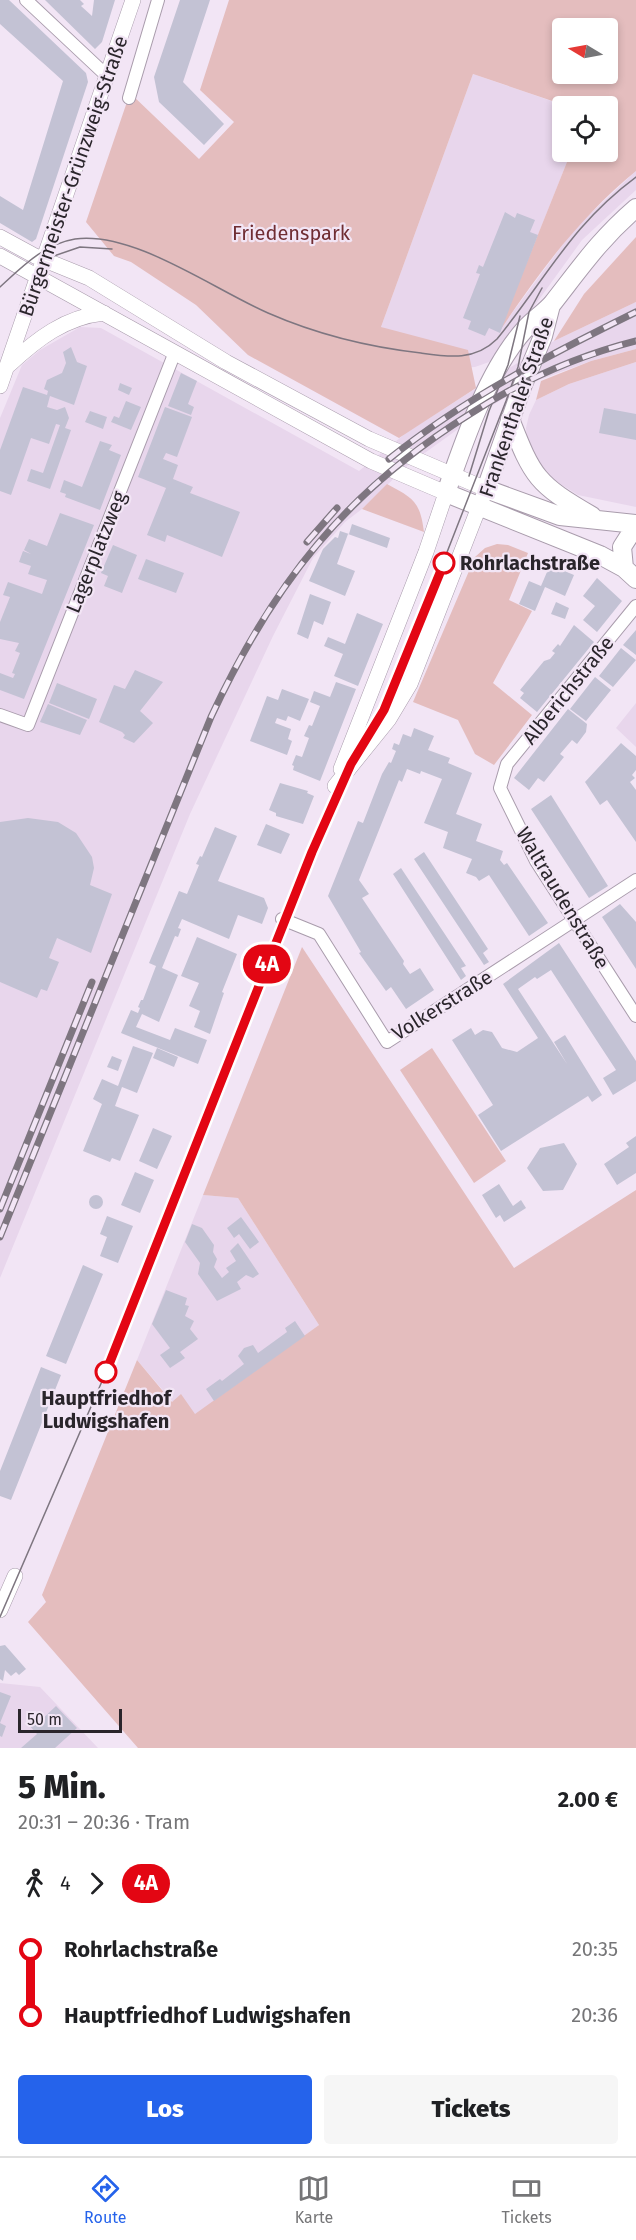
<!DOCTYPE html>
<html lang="de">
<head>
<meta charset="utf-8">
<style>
  :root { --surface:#fff; --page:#f6f6f6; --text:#202124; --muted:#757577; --line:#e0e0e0; --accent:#2563eb }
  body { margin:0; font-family:"Fira Sans",sans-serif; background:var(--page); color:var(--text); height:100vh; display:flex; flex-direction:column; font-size:22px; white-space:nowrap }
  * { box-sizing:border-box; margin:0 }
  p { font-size:20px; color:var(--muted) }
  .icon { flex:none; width:33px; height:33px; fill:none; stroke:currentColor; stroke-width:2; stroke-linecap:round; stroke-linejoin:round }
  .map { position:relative; height:1748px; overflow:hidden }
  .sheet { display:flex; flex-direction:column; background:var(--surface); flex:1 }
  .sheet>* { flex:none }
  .badge { padding:0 12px; border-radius:20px; font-size:21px; line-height:39px }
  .needle { width:39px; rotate:280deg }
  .fabs { position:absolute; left:552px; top:18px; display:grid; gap:12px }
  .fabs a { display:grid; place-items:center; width:66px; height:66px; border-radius:6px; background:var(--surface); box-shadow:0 3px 9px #0003; font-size:30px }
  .scale { position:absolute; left:18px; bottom:15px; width:104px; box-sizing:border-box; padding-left:6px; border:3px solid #2a252b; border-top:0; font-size:16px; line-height:21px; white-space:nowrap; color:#2a252b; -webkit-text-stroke:4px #f2e5f5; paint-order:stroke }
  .map>.badge { position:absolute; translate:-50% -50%; box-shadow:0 0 0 3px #fff }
  .legs { display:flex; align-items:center; gap:9px; height:66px; padding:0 18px; font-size:20px }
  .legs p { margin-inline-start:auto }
  .summary { display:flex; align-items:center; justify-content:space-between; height:102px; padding:0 18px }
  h1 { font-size:33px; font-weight:800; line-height:45px }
  .action { display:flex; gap:12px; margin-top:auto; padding:12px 18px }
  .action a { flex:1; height:69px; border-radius:6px; background:var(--accent); color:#fff; font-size:24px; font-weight:800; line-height:69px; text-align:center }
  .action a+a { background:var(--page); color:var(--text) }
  ul { padding:0 18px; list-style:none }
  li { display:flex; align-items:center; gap:21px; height:66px; font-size:22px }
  li i { display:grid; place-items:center; width:9px; height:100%; margin:0 8px; background:currentColor }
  li i::after { content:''; width:15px; height:15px; margin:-8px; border:4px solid; border-radius:50%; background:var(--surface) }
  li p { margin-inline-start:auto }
  li:first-child i { background:linear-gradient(#0000 50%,currentColor 0) }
  li:last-child i { background:linear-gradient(currentColor 50%,#0000 0) }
  .dock { display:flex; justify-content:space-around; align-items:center; height:84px; border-top:2px solid var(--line); background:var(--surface); font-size:16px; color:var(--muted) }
  .dock a { display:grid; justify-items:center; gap:3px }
  .dock .active { color:var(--accent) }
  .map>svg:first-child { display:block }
  .built { fill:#e8d6ec }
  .green { fill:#e4bdbe; fill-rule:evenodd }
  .building { fill:#c3c2d4 }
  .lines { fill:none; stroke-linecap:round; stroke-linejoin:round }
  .minor-casing { stroke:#a99cac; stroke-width:14 }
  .tertiary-casing { stroke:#a99cac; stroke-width:16 }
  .secondary-casing { stroke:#a99cac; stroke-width:20 }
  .minor { stroke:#fff; stroke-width:12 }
  .tertiary { stroke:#fff; stroke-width:15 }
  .secondary { stroke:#fff; stroke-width:18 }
  .tram { stroke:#7e7680; stroke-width:1.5 }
  .rail-casing { stroke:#7e7680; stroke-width:7 }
  .rail { stroke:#f2e5f5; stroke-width:4.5; stroke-dasharray:14; stroke-linecap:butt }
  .line-1-casing { stroke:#fff; stroke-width:14 }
  .line-1 { stroke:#e30613; stroke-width:9 }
  .stop-1-dot { fill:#fff; stroke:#e30613; stroke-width:3 }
  .labels { text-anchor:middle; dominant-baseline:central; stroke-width:4.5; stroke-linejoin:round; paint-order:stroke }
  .street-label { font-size:20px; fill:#2a252b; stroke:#f2e5f5 }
  .park-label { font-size:20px; fill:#702d33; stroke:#f2e5f5 }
  .stop-label { font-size:20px; font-weight:bold; fill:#2a252b; stroke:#f2e5f5; text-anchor:start }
</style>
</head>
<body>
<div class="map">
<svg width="636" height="1748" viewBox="0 0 636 1748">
  <rect width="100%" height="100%" fill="#f2e5f5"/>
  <path class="built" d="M473 74 566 106H562V152H571L501 328 575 228 636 171V190L582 240 512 337 492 361 475 367 450 368 381 327Z
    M636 302V349L591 361 528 384 486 409 408 465 362 509 345 522 313 558 273 636 190 814 0 1278V418L22 365 40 350 80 327 101 328 359 471 406 433 481 385 554 341Z
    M636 362V507L578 495 551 478 536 462 527 442 526 428 529 415 536 400 569 384Z
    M636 703V747L616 728Z
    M203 1195 238 1198 319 1325 195 1415 173 1402 137 1360Z
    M0 1683 40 1687 98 1748H0Z"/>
  <path class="green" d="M229 0H636V171C580 217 539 272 499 332L571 152H608V106H567L473 74 381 327 468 350 476 388 399 438 248 355 196 305 131 262 114 256 86 222 130 93 199 159 234 122 200 90ZM562 28H608V74H562Z
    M636 237V302L554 341 584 294Z
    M636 349V362L569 384 536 400 541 381 591 361Z
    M387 484C413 498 420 501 424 532L362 509Z
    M497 544 508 545 528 553 509 600 532 611 493 683 532 715 494 765 475 754 458 720 413 702 475 557 485 548Z
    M302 947 514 1268 636 1190V1748H138L28 1622 46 1602 42 1595 137 1360 172 1402 181 1394 195 1414 319 1325 238 1198 203 1195Z
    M432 1048 506 1161 474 1183 400 1070Z"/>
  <path class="building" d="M0 0H9L86 73 88 82 36 239 32 242 0 223V196L23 210 63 81 0 24Z
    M45 0H80L84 4 81 6 92 16 94 0H115L102 42 95 49Z
    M180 0H210L183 82 224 124 204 145 159 102 154 77Z
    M505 212 515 218 517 213 535 220 530 232 538 235 500 333 489 328 485 336 468 329 471 321 463 318 480 274 476 273 479 265 483 267Z
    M71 347 77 362 87 366 74 405 50 396 47 407 57 410 65 407 69 418 65 428 71 430 50 489 27 481 31 469 43 473 60 425 56 424 49 444 31 438 11 495 0 491V450L23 387 47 395 48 391 44 389 47 380 62 373 66 363 63 352Z
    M181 373 197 381 188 404 194 407 191 415 168 406Z
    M120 383 132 388 129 395 118 390Z
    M126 401 141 407 131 430 111 422 114 416 119 418Z
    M165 407 192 417 177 457 166 453 163 459 178 465 173 479 193 487 190 493 240 512 222 557 167 535 165 542 147 535 166 488 138 477Z
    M604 408 636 414V440L599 433Z
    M90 411 107 417 103 429 85 422Z
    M100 441 112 445 109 450 121 455 100 510 65 497 66 494 60 492 64 480 82 487Z
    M60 513 94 525 24 699 0 690V673L13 678 15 674 12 673 20 653 15 651 19 643 0 639V622L10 597 3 595 8 582 42 594 47 580 28 574 31 566 19 562 23 551 31 554 24 550 29 539 47 546Z
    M352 524 390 538 387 548 348 534 337 564 355 571 345 596 309 581 323 549 335 537 338 538 340 531 349 534Z
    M113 545 137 555 122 593 104 586 108 576 101 573Z
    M146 559 184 573 176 593 138 579Z
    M550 565 574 575 565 596 545 587 535 611 519 604 529 581 541 586Z
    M597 578 622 601 597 632 583 620 595 606 583 596Z
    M310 594 331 602 323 625 314 621 308 639 297 634Z
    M556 602 569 608 565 619 551 614Z
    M357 613 383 624 358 686 334 676 343 654 324 646 328 637 345 644Z
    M574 625 594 642 537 712 520 698 524 693 520 690 544 661 550 659 555 653 552 651 558 644 560 646Z
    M636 630V655L623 645Z
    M621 648 636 660 613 687 599 676Z
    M135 670 163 682 140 711 153 723 134 743 123 738 125 735 122 732 99 722 114 685 125 689Z
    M595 677 611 690 586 721 570 709Z
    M336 682 356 689 320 781 293 770 294 766 292 765 296 755 302 757 309 738 304 736 309 725 312 726 320 706 310 702 314 691 330 697Z
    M57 683 97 699 89 719 49 703Z
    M282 689 309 699 300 721 288 716 286 721 277 718 275 723 291 729 288 739 292 741 287 755 250 741 267 696 278 700Z
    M48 704 87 720 80 735 40 722Z
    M568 709 587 724 586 732 577 744 572 740 560 754 564 757 544 782 538 778 529 790 514 778Z
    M414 728 434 736 428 750 450 758 448 763 472 773 456 814 482 824 476 841 503 851 500 860 504 865 507 863 548 923 529 936 489 875 479 881 476 877 466 873 472 859 443 848 448 832 424 823 442 779 421 771 420 774 407 769 402 782 399 780 359 880 369 894 362 898 404 961 403 964 410 974 420 968 434 990 406 1009 391 987 386 991 359 953 361 952 328 896 358 821 363 823 382 774 389 762 391 763 396 751 392 749 394 743 399 745 403 734 411 737Z
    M621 743 636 756V770L632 775 635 778 630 782 636 790V842L607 800 600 805 585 782Z
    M280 783 308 791 307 793 314 796 303 824 276 816V813L269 810Z
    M551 795 608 886 589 898 531 809Z
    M28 818 58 822 76 833 92 857 94 868 90 885 112 894 91 953 57 938 49 958 59 962 47 991 41 989 37 998 0 982V822Z
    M266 824 290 834 281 854 257 845Z
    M215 827 237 836 218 881 264 898 268 908 262 924 238 915 229 939 182 919 178 928 181 929 178 937 175 936 162 968 178 975 159 1022 142 1014 136 1027 170 1040 175 1028 207 1040 198 1064 121 1033 131 1010 138 1013 140 1008 138 1007 141 1000H143L156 966 149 963 179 891 187 894 199 865 196 864 200 856 202 857Z
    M424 852 488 949 483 953 489 962 484 965 414 859Z
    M401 868 466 966 461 968 466 976 461 980 393 874Z
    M620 904 636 922V969L602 917Z
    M197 937 237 954 222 992 224 993 210 1034 194 1027 200 1011 189 1006 199 983 181 976Z
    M559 943 636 1061V1081L613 1095 603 1078 616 1070 597 1041 551 970 537 979 535 977 518 989 567 1064 554 1042 565 1035 602 1095 592 1102 588 1096 501 1151 478 1115 493 1105 452 1040 471 1028 475 1035 483 1030 492 1032 502 1048 517 1052 538 1038 503 984Z
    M133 1046 153 1053 137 1093 122 1087 115 1106 139 1115 120 1161 112 1158 110 1162 83 1151 102 1104 93 1099 102 1079 118 1086Z
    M157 1048 178 1057 174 1067 153 1058Z
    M112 1056 122 1060 118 1071 107 1067Z
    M153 1128 172 1136 157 1169 139 1161Z
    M636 1136V1173L617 1185 604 1164 629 1147 626 1143Z
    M564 1143 577 1164 563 1190 543 1191 527 1168 540 1148Z
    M135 1172 154 1180 140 1213 121 1205Z
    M499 1184 513 1206 521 1200 526 1208 504 1222 500 1215 496 1218 482 1195Z
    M89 1202a7 7 0 1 1 14 0a7 7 0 1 1-14 0Z
    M107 1216 133 1226 118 1263 100 1256 107 1237 100 1234Z
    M241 1217 259 1242 250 1249 239 1234 234 1238 227 1228Z
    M192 1224 202 1228 214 1245 213 1252 217 1259 214 1267 222 1278 229 1272 226 1268 236 1261 230 1251 238 1243 259 1274 253 1278 246 1275 237 1282 241 1289 217 1301 198 1274 200 1263 185 1242Z
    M83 1265 103 1274 66 1364 46 1356Z
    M166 1290 187 1298 185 1305 189 1306 185 1316 194 1321 190 1329 198 1339 180 1352 185 1358 170 1368 160 1355 170 1348 152 1324Z
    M295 1321 305 1336 214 1401 206 1389 220 1379 222 1381 244 1364 238 1356 244 1348 253 1345 258 1353 287 1332 285 1328Z
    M41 1367 61 1375 11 1500 0 1496V1471Z
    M5 1645 26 1669 19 1675 16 1672 11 1676 5 1670 3 1681 0 1679V1646Z
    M0 1692 11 1696 0 1723 6 1726 2 1737 0 1736Z
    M56 1706 77 1728 55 1748H21L37 1734 28 1724 33 1719 37 1724Z"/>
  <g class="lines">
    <g class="minor-casing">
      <path id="minor" d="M26 0 107 76
        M129 98 158 0
        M636 606 507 764 500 788 536 861 636 1016
        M0 715 28 725 175 352
        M282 919 319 934 387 1042 636 880"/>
    </g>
    <g class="tertiary-casing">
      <path id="tertiary" d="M0 237 35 256 89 278 226 362 369 439 486 489 410 684 389 719 335 786
        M0 256 371 461 446 493 426 552 341 769
        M9 365C37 339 65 317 104 313
        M0 386 133 0
        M0 1610 15 1576"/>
    </g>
    <g class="secondary-casing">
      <path id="secondary" d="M636 208C600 239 581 267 552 304 544 313 533 320 525 329 488 370 464 441 446 493L600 555 624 568 636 579
        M551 305 543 336 522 387 486 489 560 516 636 524
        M510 419C533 478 537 484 592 516
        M624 568 622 547 636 525"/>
    </g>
    <use href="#minor" class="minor"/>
    <use href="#tertiary" class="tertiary"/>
    <use href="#secondary" class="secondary"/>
    <path class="tram" d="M48 258 80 247 112 249
      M0 287C22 267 44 244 75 239 134 231 213 289 268 313 316 334 368 347 421 353 449 357 475 361 497 339 546 279 571 225 636 177
      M469 476 489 411 508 365 520 316
      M0 1617 106 1372 312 852 339 788 384 710 396 683 506 401 518 367 529 312 542 288"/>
    <g class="rail-casing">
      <path id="rail" d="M389 459C465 398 549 355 636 312
        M307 542 337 508
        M0 1209 92 982
        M0 1237 211 717C273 584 345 492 470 414 521 381 577 356 636 341"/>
    </g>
    <use href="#rail" class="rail"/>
  </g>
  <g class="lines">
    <g class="line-1-casing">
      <path id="line-1" d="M106 1372 312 852 351 764 384 710 444 563"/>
    </g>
    <use href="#line-1" class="line-1"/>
  </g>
  <g class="stop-1-dot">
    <circle cx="444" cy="563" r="10"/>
    <circle cx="106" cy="1372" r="10"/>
  </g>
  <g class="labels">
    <g class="street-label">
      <text transform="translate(73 176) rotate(-71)">Bürgermeister-Grünzweig-Straße</text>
      <text transform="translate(516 407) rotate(-71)">Frankenthaler Straße</text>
      <text transform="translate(96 552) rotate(-68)">Lagerplatzweg</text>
      <text transform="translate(568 690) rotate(-51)">Alberichstraße</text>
      <text transform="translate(563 898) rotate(59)">Waltraudenstraße</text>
      <text transform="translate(442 1005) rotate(-32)">Volkerstraße</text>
    </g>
    <g class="park-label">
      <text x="291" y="233">Friedenspark</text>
    </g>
    <g class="stop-label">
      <text x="460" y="563">Rohrlachstraße</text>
      <text x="106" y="1398" text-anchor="middle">Hauptfriedhof<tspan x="106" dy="23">Ludwigshafen</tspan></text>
    </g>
  </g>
</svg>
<div class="fabs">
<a><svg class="needle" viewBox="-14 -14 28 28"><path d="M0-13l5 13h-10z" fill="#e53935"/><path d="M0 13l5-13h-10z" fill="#757577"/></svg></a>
<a><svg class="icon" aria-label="locate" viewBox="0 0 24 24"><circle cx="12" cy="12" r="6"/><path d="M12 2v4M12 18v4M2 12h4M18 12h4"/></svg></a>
</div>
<div class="scale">50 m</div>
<b class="badge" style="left:267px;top:964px;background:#e30613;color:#fff">4A</b>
</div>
<section class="sheet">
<div class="summary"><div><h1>5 Min.</h1><p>20:31 – 20:36 · Tram</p></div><b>2.00 €</b></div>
<div class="legs"><svg class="icon" aria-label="walk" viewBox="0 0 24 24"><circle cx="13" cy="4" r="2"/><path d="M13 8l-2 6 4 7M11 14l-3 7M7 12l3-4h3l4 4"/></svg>4<svg class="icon" aria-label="forward" viewBox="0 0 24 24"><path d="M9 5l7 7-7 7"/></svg><b class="badge" style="background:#e30613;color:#fff">4A</b></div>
<ul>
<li><i style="color:#e30613"></i><b>Rohrlachstraße</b><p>20:35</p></li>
<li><i style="color:#e30613"></i><b>Hauptfriedhof Ludwigshafen</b><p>20:36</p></li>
</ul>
<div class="action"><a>Los</a><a>Tickets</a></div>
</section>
<nav class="dock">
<a class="active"><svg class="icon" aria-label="directions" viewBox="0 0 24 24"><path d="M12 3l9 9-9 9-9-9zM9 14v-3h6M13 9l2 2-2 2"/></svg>Route</a>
<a><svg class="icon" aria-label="map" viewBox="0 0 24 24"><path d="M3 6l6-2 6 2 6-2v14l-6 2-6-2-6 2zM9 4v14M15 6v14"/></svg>Karte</a>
<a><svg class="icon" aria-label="tickets" viewBox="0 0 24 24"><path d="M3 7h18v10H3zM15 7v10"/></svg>Tickets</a>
</nav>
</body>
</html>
